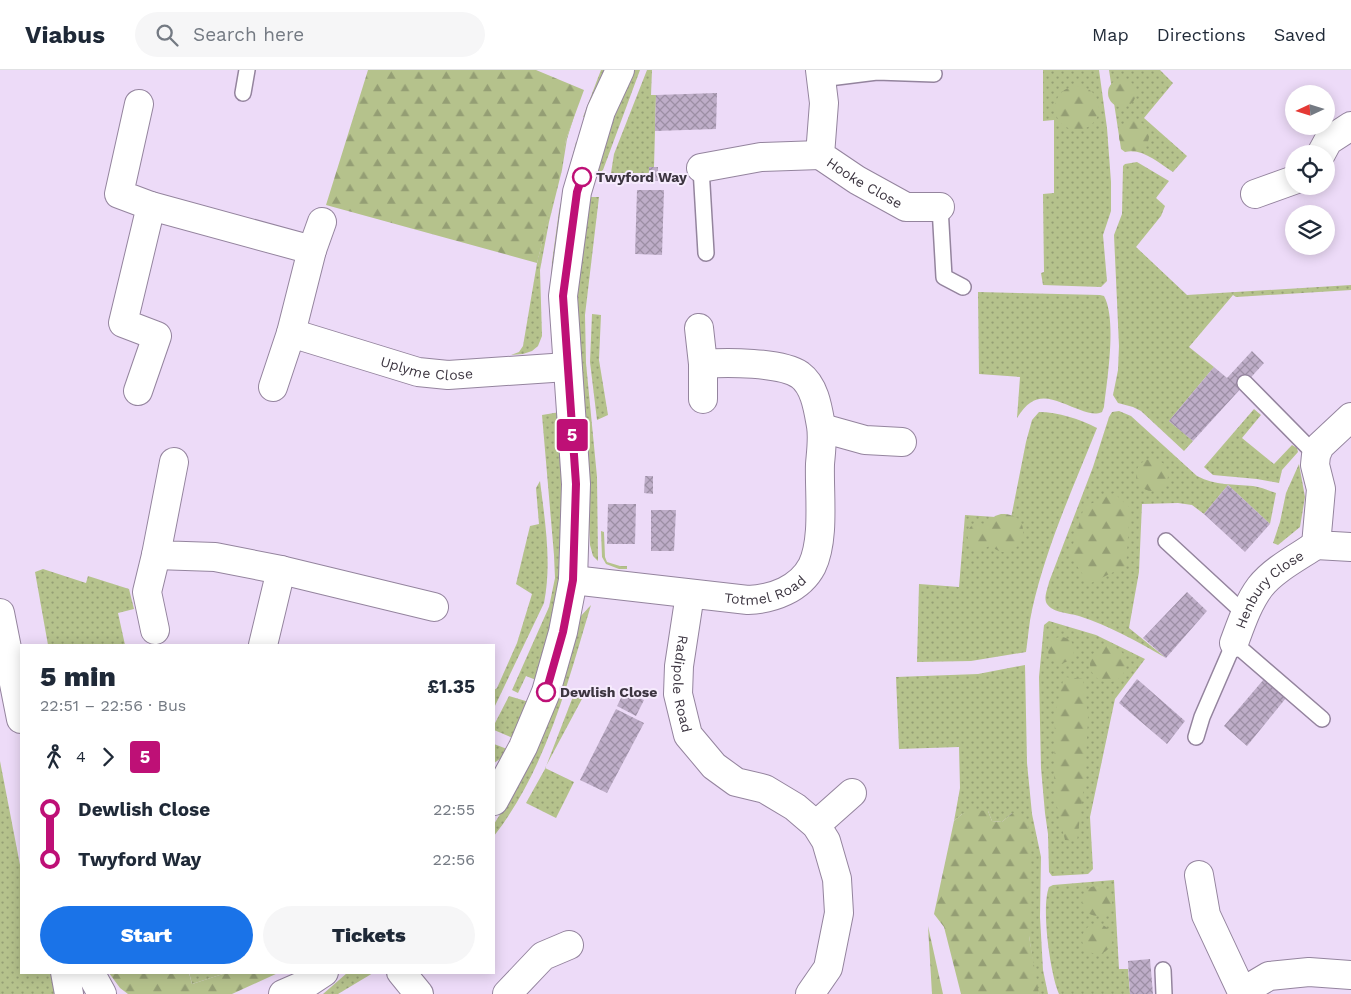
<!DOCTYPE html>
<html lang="en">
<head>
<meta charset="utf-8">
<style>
  :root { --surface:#fff; --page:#f6f6f7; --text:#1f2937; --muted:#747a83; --line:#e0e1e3; --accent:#1a73e8 }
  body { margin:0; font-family:"Work Sans",sans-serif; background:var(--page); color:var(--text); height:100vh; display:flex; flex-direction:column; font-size:19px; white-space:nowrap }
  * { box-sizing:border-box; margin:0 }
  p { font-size:16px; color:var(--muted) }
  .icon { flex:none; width:28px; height:28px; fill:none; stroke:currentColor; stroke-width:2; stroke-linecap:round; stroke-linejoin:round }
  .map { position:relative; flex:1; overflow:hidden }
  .details { position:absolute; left:20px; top:574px; width:475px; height:330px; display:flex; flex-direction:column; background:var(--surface); border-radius:0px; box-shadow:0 2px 12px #0003 }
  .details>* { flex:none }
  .badge { padding:0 10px; border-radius:4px; font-size:18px; line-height:32px }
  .needle { width:32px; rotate:266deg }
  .fabs { position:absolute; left:1285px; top:15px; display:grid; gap:10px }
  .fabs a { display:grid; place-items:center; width:50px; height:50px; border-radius:50%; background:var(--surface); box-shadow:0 2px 12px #0003; font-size:25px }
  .map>.badge { position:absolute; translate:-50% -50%; box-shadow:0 0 0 2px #fff }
  .legs { display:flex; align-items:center; gap:8px; height:55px; padding:0 20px; font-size:16px }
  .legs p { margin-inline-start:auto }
  .summary { display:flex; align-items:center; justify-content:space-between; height:85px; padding:0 20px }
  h1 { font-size:28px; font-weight:800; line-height:38px }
  .button { display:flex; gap:10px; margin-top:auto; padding:10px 20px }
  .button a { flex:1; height:58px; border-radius:30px; background:var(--accent); color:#fff; font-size:20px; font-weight:800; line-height:58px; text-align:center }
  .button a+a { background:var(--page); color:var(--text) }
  ul { padding:0 20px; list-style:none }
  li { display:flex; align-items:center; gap:18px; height:50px; font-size:19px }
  li i { display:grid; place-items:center; width:8px; height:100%; margin:0 6px; background:currentColor }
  li i::after { content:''; width:12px; height:12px; margin:-6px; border:4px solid; border-radius:50%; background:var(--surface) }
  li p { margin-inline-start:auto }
  li:first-child i { background:linear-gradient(#0000 50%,currentColor 0) }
  li:last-child i { background:linear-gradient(currentColor 50%,#0000 0) }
  header { display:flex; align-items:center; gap:30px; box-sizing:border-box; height:70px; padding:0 25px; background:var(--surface); border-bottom:1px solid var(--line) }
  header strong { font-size:24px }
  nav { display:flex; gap:28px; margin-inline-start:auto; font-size:18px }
  .search { width:350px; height:45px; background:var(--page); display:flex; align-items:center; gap:12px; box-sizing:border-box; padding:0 18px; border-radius:28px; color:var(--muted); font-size:19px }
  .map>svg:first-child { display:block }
  .grass { fill:url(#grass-dots) }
  .forest { fill:url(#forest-firs) }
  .building { fill:url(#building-cross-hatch) }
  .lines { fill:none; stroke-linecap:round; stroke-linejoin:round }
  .lane-casing { stroke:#94849e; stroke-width:18 }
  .street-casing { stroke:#94849e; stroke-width:30 }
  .secondary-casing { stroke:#94849e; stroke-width:30 }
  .lane { stroke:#fff; stroke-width:15 }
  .street { stroke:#fff; stroke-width:28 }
  .secondary { stroke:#fff; stroke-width:28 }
  .line-1-casing { stroke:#fff; stroke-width:11 }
  .line-1 { stroke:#be1076; stroke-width:8 }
  .stop-1-dot { fill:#fff; stroke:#be1076; stroke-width:2.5 }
  .labels { text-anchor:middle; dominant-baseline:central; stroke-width:4; stroke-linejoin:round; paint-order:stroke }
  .stop-label { font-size:14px; font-weight:bold; fill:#3c3540; stroke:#f6ebfd; text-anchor:start }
  .street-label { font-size:14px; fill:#3c3540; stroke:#f6ebfd }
</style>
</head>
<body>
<header>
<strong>Viabus</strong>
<div class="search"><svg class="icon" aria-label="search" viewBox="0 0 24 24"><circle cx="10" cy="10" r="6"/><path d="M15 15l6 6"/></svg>Search here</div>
<nav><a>Map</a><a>Directions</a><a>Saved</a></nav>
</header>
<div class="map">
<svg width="1351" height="924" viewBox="0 0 1351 924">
  <defs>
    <pattern id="grass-dots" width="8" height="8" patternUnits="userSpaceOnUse" patternTransform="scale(1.25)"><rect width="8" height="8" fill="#b5c28c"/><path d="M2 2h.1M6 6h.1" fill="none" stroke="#949e74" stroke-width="1.8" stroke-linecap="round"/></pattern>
    <pattern id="forest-firs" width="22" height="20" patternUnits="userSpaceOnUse" patternTransform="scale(1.25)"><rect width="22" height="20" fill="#b5c28c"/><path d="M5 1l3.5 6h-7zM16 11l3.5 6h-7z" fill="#949e74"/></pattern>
    <pattern id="building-cross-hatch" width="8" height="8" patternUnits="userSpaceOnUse" patternTransform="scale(1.25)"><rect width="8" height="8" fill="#beadc8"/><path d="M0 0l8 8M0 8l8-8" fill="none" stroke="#9c8ea4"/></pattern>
  </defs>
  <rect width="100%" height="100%" fill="#eddbf8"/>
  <path class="grass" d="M601 0H606L587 48 583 47Z
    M635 0H640L603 100 600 102 595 100 608 61Z
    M647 0H652L651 25H656L654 97H649V103H611L614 84Z
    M1043 0H1099L1107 58 1111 112V141L1103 165 1107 211 1101 217 1043 215 1041 203 1044 202 1043 124 1054 123V50L1043 51Z
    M1109 0H1160L1173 13 1144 48 1187 86 1173 102C1158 93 1143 78 1125 82L1121 79Z
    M576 40 567 69 562 100 549 152 540 200 542 266 538 276 532 281 523 284 511 285 519 282 523 276 537 193 560 99 566 69Z
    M576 72 579 74 552 242H549L552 192 559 141Z
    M1137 92 1169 111 1156 128 1165 136 1161 146 1136 177 1187 225 1351 215V220L1236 227 1233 225 1189 277 1214 297 1169 351 1193 371 1184 381 1141 341 1133 337 1118 333 1113 325 1118 300 1119 276 1114 165 1122 144 1123 96 1125 94Z
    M591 127H599L585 245 586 293 597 407 598 491 593 486 590 475 587 404 576 244 582 180Z
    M978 222 1100 225 1104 226C1117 250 1107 310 1104 337L1102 342C1095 345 1090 343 1083 341 1054 331 1037 316 1017 348L1020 307 979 304Z
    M592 244 601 245 599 290 608 345 597 350 590 292Z
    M1254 339 1261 345 1242 368 1274 394 1292 375 1297 378 1298 382 1282 400 1279 413 1257 409 1213 405 1204 397Z
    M1119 341 1131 346 1197 406C1216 416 1233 414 1253 416 1261 417 1269 421 1276 423L1270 454 1228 415 1204 444 1192 435 1178 433 1142 434 1139 502 1129 558 1166 588C1138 572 1110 556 1079 546 1070 543 1053 543 1047 534 1043 528 1048 518 1049 512L1093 397 1109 347 1112 342Z
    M560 342C562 397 566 452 560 506 556 541 546 577 536 610L526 606 518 623 512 620 549 537 555 508 554 485 542 345Z
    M1039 342C1058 342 1080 349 1097 358 1073 418 1046 477 1032 540 1029 553 1028 568 1026 582L971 591 917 592 919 514 959 517 965 445 1011 448 1026 372 1032 350Z
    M1299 394 1305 427 1300 457 1278 475 1273 473 1280 452 1286 423Z
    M540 411C545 452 552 492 544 533L494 638V620L497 618 517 573 532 524 516 514 530 456 539 454 536 418Z
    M43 499 86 513 88 506 129 519 134 539 118 543 125 575H48L35 502Z
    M591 535C567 615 546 699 494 766V754L509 730 580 547Z
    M1049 551 1096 565 1145 589 1115 629 1090 747 1093 799 1088 804 1052 806 1049 802 1048 764 1045 743 1041 698 1039 607 1044 555Z
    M1025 595 1027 693 1032 744 1041 787 1040 847 1043 900 1048 924H1039L1037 920 1029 866 1028 818 1012 743 1002 752 992 751 988 741 962 744 954 751 960 718 959 677 899 679 896 607 978 604Z
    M574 624 583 627 545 698 574 712 556 748 526 733 545 699Z
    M509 626 529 632 513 668 494 660V655Z
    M494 674 507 679 500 689 494 693Z
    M0 691 21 800V902L54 903 59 924H0Z
    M1114 810 1119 899H1128L1130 924H1059C1050 903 1041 837 1049 817L1053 815Z
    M189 902 226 903 192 914Z
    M347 903H373L338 924H323Z"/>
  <path class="forest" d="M368 0H536L584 20 566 69 561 99 537 193 326 135Z
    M1108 23a14 14 0 1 1 28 0a14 14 0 1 1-28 0Z
    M1055 38a22 22 0 1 1 44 0a22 22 0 1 1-44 0Z
    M1119 66a15 15 0 1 1 30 0a15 15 0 1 1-30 0Z
    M1136 405a16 16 0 1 1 32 0a16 16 0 1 1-32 0Z
    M1114 423 1130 438 1126 496 1089 514 1070 485 1084 437Z
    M1001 444C1042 443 1019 502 990 475 965 496 957 443 987 455L995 446Z
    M601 461 604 462 605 487 607 492 620 496H627V499H619L606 494 602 487Z
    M1048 580a13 13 0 1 1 26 0a13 13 0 1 1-26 0Z
    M1090 594a18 18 0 1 1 36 0a18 18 0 1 1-36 0Z
    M1064 607 1083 609 1088 647 1085 707 1077 771 1065 770 1054 724 1055 643Z
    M973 740 988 741 992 751 1002 752 1012 743 1021 744 1029 758V866L1039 924H961L944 857 934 844 954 751 962 744Z
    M1082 831a15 15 0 1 1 30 0a15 15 0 1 1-30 0Z
    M1082 869a15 15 0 1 1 30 0a15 15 0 1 1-30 0Z
    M928 856 943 924H932Z
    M109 903H189L192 914 226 903H278L232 924H128L120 918Z"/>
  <path class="building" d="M717 23 716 59 655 61 656 25Z
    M649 97H658V111H649Z
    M637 120H664L662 185 635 184Z
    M1252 281 1264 293 1193 371 1169 351 1214 297 1227 308Z
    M645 406H653V424L644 423Z
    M1228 415 1270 454 1245 482 1204 444Z
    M608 434H636L635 474H607Z
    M651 440H676L674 481H651Z
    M1187 522 1207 541 1166 588 1143 568Z
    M1137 609 1185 651 1167 674 1119 633Z
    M1264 609 1286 628 1247 676 1224 656Z
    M624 622 644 630 636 646 617 636Z
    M616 639 644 653 607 723 580 710Z
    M1150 889 1153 924H1130L1128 891Z"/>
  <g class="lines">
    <g class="lane-casing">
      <path id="lane" d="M821 9 877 2 934 4
        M243 23 247 0
        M701 98 706 183
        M940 137 944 207 963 217
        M1245 313 1316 385
        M1166 471 1245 544
        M1196 667 1202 647 1234 573 1322 649
        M1163 900 1164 924"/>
    </g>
    <g class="street-casing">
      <g id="street">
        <path id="s1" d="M820 0 824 33 820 85 857 110 906 137H940"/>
        <path id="s2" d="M139 34 119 124 151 136 312 180 291 263 418 302 448 305 567 297"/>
        <path d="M1321 84 1328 71 1351 56"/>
        <path d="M701 98 761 87 820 85"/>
        <path d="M1255 124 1294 110"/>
        <path d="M312 180 322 152"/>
        <path d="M703 294V329"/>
        <path d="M273 317 291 263"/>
        <path d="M138 321 157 266 123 253 151 136"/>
        <path d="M1351 347 1320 376 1316 385 1315 395 1321 419 1316 475 1351 477"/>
        <path d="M822 358 865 370 902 372"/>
        <path d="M174 392 156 485 215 487 281 500 263 575"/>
        <path d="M281 500 434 537"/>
        <path id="s3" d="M573 510 748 530C773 529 800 519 812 496 825 469 819 424 820 394 821 382 823 368 821 356 818 339 815 316 800 305 781 292 726 292 703 294L699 258"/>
        <path id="s4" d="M690 524 679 596 678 624 688 665 714 696 736 712 765 719 795 737 816 755 826 771 837 809 839 843 828 898 810 924"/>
        <path d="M155 560 147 522 156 485"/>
        <path id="s5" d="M1234 573C1241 554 1248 533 1260 517 1273 500 1298 487 1316 475"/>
        <path d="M494 731 523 677 546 622 563 562 573 510 576 414 563 226 577 122 601 41 620 0"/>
        <path d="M816 755 852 723"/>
        <path d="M1199 805 1206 845 1242 922 1269 906 1309 902 1351 905"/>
        <path d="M401 902 419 924"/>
        <path d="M283 924 306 914 324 902"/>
        <path d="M507 924 543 886 569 875"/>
      </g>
    </g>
    <g class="secondary-casing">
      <path id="secondary" d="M0 543 21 649
        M65 902 69 924
        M90 902 102 924"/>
    </g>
    <use href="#lane" class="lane"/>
    <use href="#street" class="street"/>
    <use href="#secondary" class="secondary"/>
  </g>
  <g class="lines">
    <g class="line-1-casing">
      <path id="line-1" d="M546 622 563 562 573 510 576 414 563 226 577 122 582 107"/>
    </g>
    <use href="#line-1" class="line-1"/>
  </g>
  <g class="stop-1-dot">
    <circle cx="582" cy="107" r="9"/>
    <circle cx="546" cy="622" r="9"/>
  </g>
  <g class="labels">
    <g class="stop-label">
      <text x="596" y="107">Twyford Way</text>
      <text x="560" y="622">Dewlish Close</text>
    </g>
    <g class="street-label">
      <text stroke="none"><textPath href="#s1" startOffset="138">Hooke Close</textPath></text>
      <text stroke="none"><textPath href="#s2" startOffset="520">Uplyme Close</textPath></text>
      <text stroke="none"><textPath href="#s3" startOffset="195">Totmel Road</textPath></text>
      <text stroke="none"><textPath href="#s5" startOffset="66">Henbury Close</textPath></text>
      <text stroke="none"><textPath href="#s4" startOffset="91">Radipole Road</textPath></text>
    </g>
  </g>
</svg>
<div class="fabs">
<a><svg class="needle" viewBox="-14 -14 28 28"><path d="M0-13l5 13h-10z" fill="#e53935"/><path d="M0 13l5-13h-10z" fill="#747a83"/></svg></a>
<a><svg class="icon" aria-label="locate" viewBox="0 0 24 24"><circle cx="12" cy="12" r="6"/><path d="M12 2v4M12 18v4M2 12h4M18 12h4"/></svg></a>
<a><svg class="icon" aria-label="layers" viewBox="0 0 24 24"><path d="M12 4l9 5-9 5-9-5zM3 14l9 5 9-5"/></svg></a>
</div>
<b class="badge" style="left:572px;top:365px;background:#be1076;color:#fff">5</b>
<section class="details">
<div class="summary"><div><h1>5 min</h1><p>22:51 – 22:56 · Bus</p></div><b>£1.35</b></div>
<div class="legs"><svg class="icon" aria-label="walk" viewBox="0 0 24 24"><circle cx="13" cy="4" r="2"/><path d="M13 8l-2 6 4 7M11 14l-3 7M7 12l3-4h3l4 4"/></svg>4<svg class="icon" aria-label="forward" viewBox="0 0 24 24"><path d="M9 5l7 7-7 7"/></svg><b class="badge" style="background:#be1076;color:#fff">5</b></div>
<ul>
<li><i style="color:#be1076"></i><b>Dewlish Close</b><p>22:55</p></li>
<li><i style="color:#be1076"></i><b>Twyford Way</b><p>22:56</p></li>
</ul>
<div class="button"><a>Start</a><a>Tickets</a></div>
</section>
</div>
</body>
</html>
